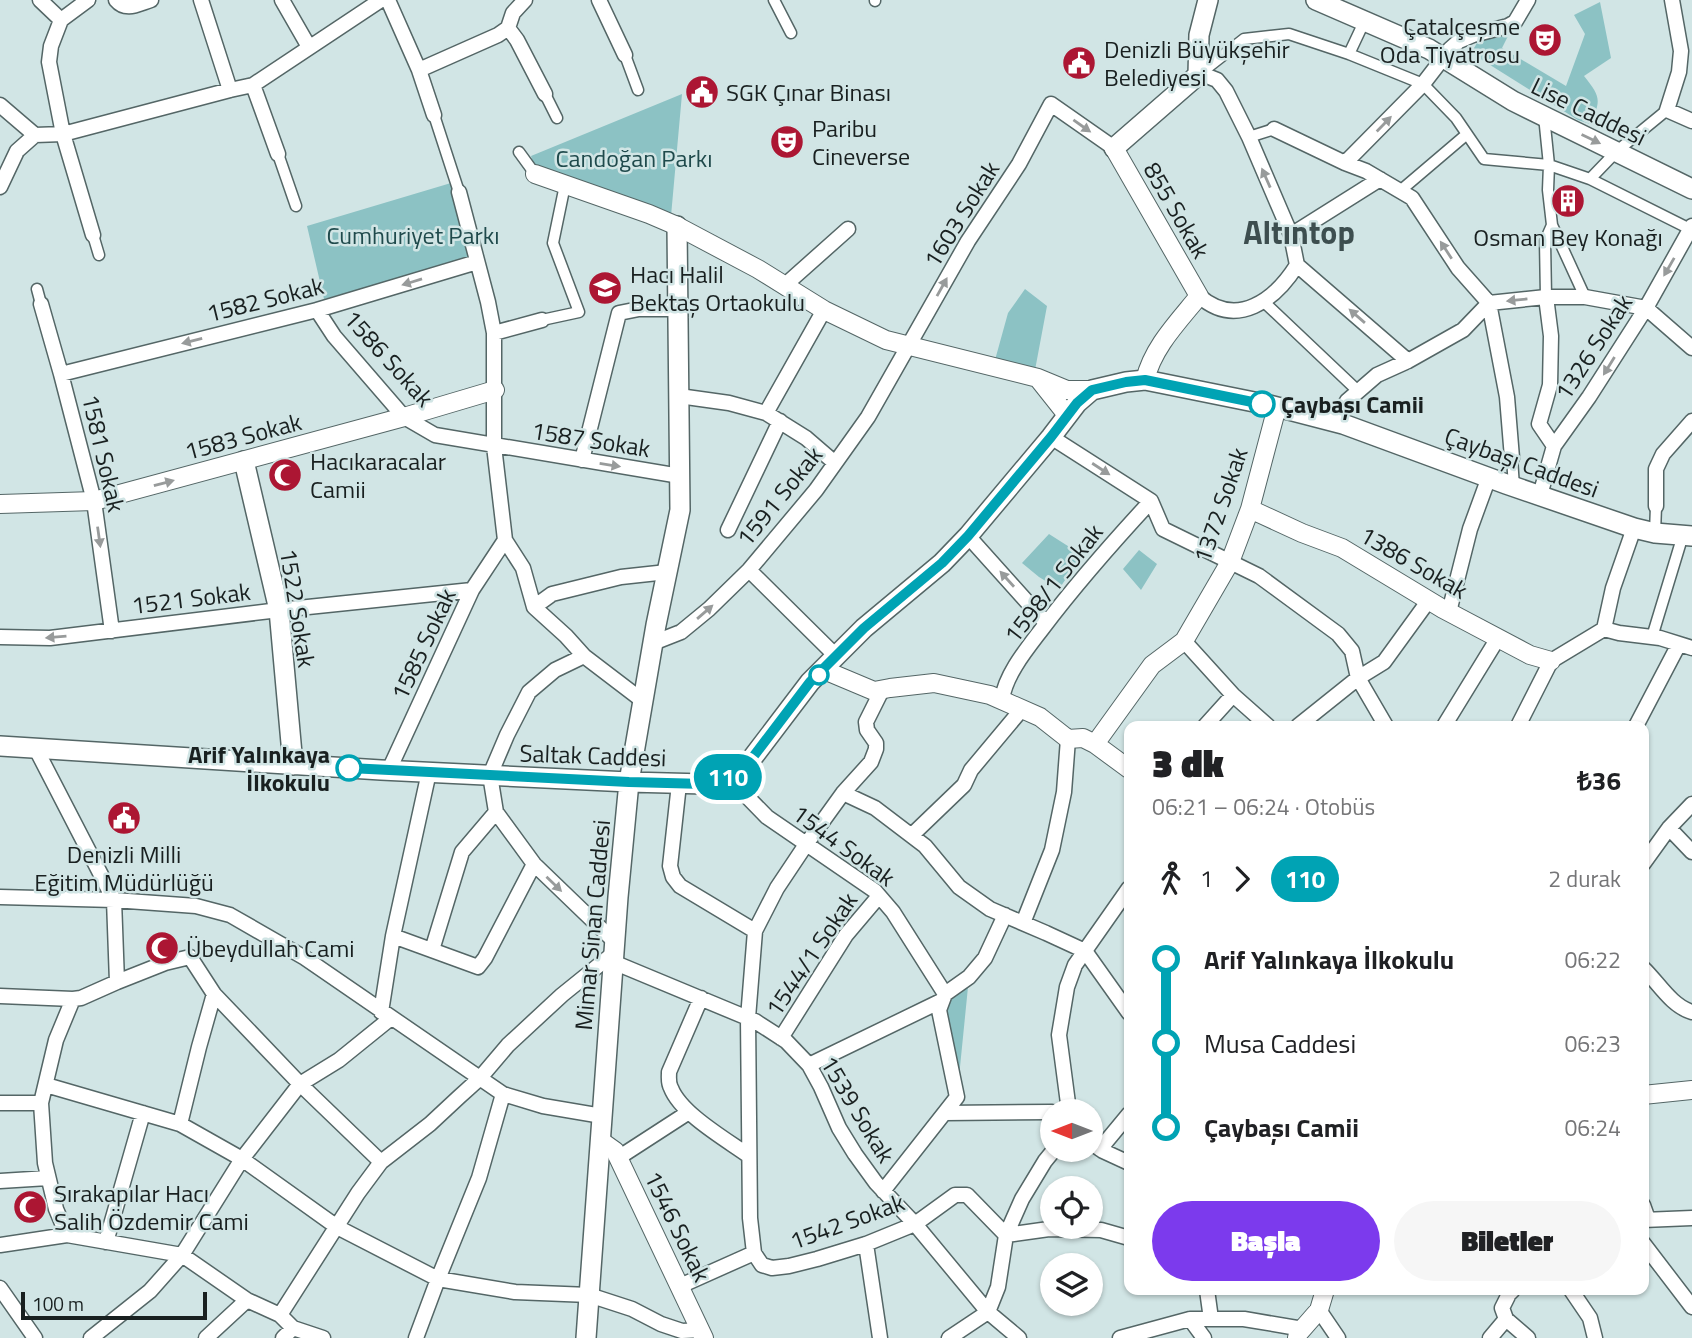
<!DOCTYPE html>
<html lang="tr">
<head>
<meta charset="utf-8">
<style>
  :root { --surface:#fff; --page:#f6f6f6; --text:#202124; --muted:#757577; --accent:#7c3aed }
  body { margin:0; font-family:"Titillium Web",sans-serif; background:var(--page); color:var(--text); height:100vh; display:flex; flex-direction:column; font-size:26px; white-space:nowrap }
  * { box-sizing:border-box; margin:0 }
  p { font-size:23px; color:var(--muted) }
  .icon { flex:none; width:38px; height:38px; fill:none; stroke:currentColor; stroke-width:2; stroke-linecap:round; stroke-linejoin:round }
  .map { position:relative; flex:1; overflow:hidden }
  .sheet { position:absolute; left:1124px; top:721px; width:525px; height:574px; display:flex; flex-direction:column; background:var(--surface); border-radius:14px; box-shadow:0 2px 5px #0004 }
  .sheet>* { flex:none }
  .badge { padding:0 14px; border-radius:23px; font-size:24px; line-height:46px }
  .needle { width:46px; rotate:270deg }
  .tools { position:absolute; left:1040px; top:1099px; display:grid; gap:14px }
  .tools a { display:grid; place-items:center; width:63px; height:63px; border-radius:50%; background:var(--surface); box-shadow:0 2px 5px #0004; font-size:35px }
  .scale { position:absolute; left:21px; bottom:18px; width:186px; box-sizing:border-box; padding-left:7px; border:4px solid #192020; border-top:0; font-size:19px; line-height:24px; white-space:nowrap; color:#192020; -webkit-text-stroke:5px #d1e5e5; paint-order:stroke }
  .map>.badge { position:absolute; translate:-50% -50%; box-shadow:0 0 0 4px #fff }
  .legs { display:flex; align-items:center; gap:10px; height:77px; padding:0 28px; font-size:23px }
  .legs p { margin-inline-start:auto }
  .overview { display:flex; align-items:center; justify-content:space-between; height:119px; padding:0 28px }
  h1 { font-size:38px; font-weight:800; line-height:52px }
  .button { display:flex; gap:14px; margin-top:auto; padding:14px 28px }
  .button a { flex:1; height:80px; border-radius:42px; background:var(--accent); color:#fff; font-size:28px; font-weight:800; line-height:80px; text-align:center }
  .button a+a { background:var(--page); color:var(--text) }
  ul { padding:0 28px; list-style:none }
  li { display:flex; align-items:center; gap:24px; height:84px; font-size:26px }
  li i { display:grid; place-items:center; width:10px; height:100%; margin:0 9px; background:currentColor }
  li i::after { content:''; width:18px; height:18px; margin:-9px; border:5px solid; border-radius:50%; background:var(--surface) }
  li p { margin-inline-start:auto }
  li:first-child i { background:linear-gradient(#0000 50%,currentColor 0) }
  li:last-child i { background:linear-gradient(currentColor 50%,#0000 0) }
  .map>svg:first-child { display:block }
  .green { fill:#8cc2c4 }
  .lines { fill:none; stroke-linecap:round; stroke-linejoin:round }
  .pedestrian-casing { stroke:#546666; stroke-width:13 }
  .minor-casing { stroke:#546666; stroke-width:17 }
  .tertiary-casing { stroke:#546666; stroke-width:20 }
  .secondary-casing { stroke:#546666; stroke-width:22 }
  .pedestrian { stroke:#fff; stroke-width:10 }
  .minor { stroke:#fff; stroke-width:14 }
  .tertiary { stroke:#fff; stroke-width:18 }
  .secondary { stroke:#fff; stroke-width:19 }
  .oneway { fill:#989b9b }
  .line-1-casing { stroke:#fff; stroke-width:16 }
  .line-1 { stroke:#00a3b4; stroke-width:10 }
  .stop-1-dot { fill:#fff; stroke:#00a3b4; stroke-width:3.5 }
  .labels { text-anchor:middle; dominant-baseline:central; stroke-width:5; stroke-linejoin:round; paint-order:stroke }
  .poi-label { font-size:24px; fill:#192020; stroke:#d1e5e5; text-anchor:start }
  .street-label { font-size:24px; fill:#192020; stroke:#d1e5e5 }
  .park-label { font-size:24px; fill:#1f4a4c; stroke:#d1e5e5 }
  .stop-label { font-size:24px; font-weight:bold; fill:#192020; stroke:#d1e5e5; text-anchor:start }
  .district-label { font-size:32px; font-weight:bold; fill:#3d4e4f; stroke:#d1e5e5 }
</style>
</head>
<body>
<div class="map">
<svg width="1692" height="1338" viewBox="0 0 1692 1338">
  <rect width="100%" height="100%" fill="#d1e5e5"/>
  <path class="green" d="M1600 2 1611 58 1584 76C1600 96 1602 100 1590 124L1578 120 1471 53 1483 33 1510 32 1502 48 1566 86 1585 34 1574 15Z
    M682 94 671 216 536 171 531 156Z
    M451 183 471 259 324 299 307 226Z
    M1025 289 1047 306 1035 370 995 360 1008 313Z
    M1049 534 1082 555 1059 589 1039 577 1022 563Z
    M1139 550 1157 564 1141 590 1123 569Z
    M969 977 957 1097 941 1001Z"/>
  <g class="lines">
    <g class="pedestrian-casing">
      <path id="pedestrian" d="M774 0 791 33
        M875 0V1
        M1349 54 1365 20
        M625 55 638 90
        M1198 75 1244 39 1289 34 1349 54 1423 84 1456 118 1484 159 1549 165 1590 179 1692 230
        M545 94 557 118
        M434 115 459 192
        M1544 116 1549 165 1548 190 1552 225 1545 241 1546 297
        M1249 137 1274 129
        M519 152 535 174
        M278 154 296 206
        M1590 179 1617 151 1667 110
        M1400 191 1467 134
        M1552 225 1585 297
        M93 235 99 255
        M37 289 41 304
        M1263 301 1359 392
        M542 320 579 312 553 243 565 185
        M1512 458 1514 487
        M1655 533 1656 506
        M1652 637 1683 535"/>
    </g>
    <g class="minor-casing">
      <path id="minor" d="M40 0 61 20
        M88 0 61 20 51 46 49 62 63 134 93 235
        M116 0C126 12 138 4 151 0
        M201 0 230 90
        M282 0 309 47
        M388 0 419 70 434 115
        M599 0 625 55
        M1672 0 1681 51 1679 72 1667 110 1692 121
        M508 28 517 40 545 94
        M419 70 498 35 508 28 513 13 525 0
        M1198 75 1207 76 1217 80 1226 91 1249 137 1291 235 1297 265
        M253 85 278 154
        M0 105 35 135
        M1274 129 1345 163 1366 171 1412 198 1458 268 1489 303
        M1345 163 1423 84 1450 49 1459 41 1473 35 1508 26 1515 22 1528 0
        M0 187 17 151 35 135 63 134 230 90 253 85 381 0
        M459 192 488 302 494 333V446L505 540 523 568 534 607 566 636 584 656 643 701
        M1291 235 1380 179
        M1297 265 1408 361
        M784 286 848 229
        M1199 296C1237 329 1275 300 1297 265
        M1546 297 1551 336 1550 385 1539 424 1554 446
        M1489 303 1546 297H1585L1646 308 1692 348
        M1489 303 1507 397 1512 458
        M41 304 61 374 94 501 112 631
        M317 310 334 336 404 417 435 435 680 476
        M494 333 542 320
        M61 374 317 310 477 262
        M679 396 729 403 766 413 806 438 835 463
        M766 413 824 310
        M1335 421 1347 401 1377 375 1408 361 1463 330 1489 303
        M1051 437 1151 501 1163 529 1259 576 1338 634 1352 651 1358 678 1386 726
        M582 460 619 313 639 309H678
        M1540 495 1554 446 1589 397 1646 308 1692 226
        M1656 506V469L1663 454 1692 421
        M728 530 780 421
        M968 536 1046 623
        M749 570 837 657
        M534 607 552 594 621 577 667 572
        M1449 612 1470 529 1489 477
        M1604 629 1619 633 1660 638 1692 648
        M0 637 50 638 279 610 472 590
        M1184 641 1233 695 1268 726
        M653 643 681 632 709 609 749 570 816 490 868 417 968 241 1019 164 1051 104 1114 148
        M584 656 555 670 529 692 507 735 490 775 496 812 534 864 615 942
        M882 690 866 722 867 730 876 743V749L871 762 843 793 807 843 777 888 755 931 748 1018 750 1218 754 1253 762 1265 772 1268 789 1266 817 1259 866 1244 915 1224 955 1195H967L1006 1235 1049 1229 1101 1230 1129 1238
        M1002 699C1006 674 1026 650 1042 629 1076 584 1113 542 1151 501
        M1205 726 1233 695
        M1298 726 1358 678 1384 662 1429 600
        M1444 726 1498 638
        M1518 726 1551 661 1604 629 1613 588 1634 528
        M1636 726 1679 644
        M36 749 114 900 117 982 81 998 73 999 56 1040 41 1103 45 1163 56 1209 67 1235
        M389 770 472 590 505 540
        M728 777 767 817 875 891 893 912 945 994
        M679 784 670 866 673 877 680 886 755 931
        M843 793 875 808 925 846 959 887 990 909 1046 933 1085 951 1129 1013
        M1669 828 1692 852
        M912 835 964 785 971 770 1022 709
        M1643 864 1669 828 1692 804
        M0 897 114 900 196 906 230 915 305 958 503 1094 543 1106 602 1116
        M1023 923 1052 850 1064 792 1068 739
        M393 936 478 967 485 958 534 864
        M432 950 462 852 496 812
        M613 962 755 1021 786 1041 809 1065 821 1087 839 1128 855 1154 876 1183 915 1224 988 1312 1019 1338
        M1643 968C1658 982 1671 1006 1692 1012
        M117 982 165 963 190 957 214 994 300 1084 381 1162
        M945 994 969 977 985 958 1005 915
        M0 996 73 999
        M701 998 669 1072C669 1078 668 1083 671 1088 681 1114 727 1140 749 1156
        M381 1012 393 936 429 772
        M781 1038 846 935 879 896
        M809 1065 941 1001
        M46 1085 180 1124 242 1159 337 1227 438 1279 515 1292 589 1295 632 1309 661 1324 682 1331 701 1330
        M0 1103H41
        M1069 1111 1059 1035 1067 987 1075 965 1129 888
        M945 1113 1052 1112
        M180 1124 199 1047 214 994
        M1090 1142 1103 1151 1129 1163
        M1100 1149 1129 1114
        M618 1158 689 1112
        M0 1181 48 1178
        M883 1191 957 1097 939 1010 945 994
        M1643 1205 1648 1219
        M1643 1220 1692 1218
        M106 1242 143 1113
        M1643 1243 1692 1307
        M866 1244 880 1338
        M0 1245 67 1235 182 1255 247 1300 280 1315 293 1328 323 1338
        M680 1286 754 1253
        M0 1288 35 1338
        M1207 1290 1211 1319
        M1571 1290 1590 1318 1595 1338
        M1319 1310 1338 1338
        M988 1312 998 1287 1006 1235 1022 1199 1045 1161 1054 1150
        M280 1315 358 1193 381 1162 430 1124 459 1097 480 1078 508 1045 562 995 614 953
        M1190 1319 1204 1338
        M1506 1319 1528 1338
        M91 1338 150 1291 182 1255 242 1159 300 1084 339 1060 391 1018
        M206 1338 247 1300
        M283 1338 293 1328
        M416 1338 438 1279 479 1178 503 1094
        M949 1338 988 1312
        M1120 1338 1190 1319H1244L1303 1329
        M1490 1338 1506 1319 1502 1308 1509 1294 1513 1290"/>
    </g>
    <g class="tertiary-casing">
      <path id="tertiary" d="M1114 148 1199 296C1178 322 1153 347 1145 380
        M535 174 649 214 677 226 758 269 824 310 886 340 1038 378 1067 390H1092
        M1040 381 1067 415
        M0 504 94 501 404 417 495 390
        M1250 509 1302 533 1342 548 1443 609 1530 655 1551 661
        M824 670 874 691 890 688 934 683 990 695 1040 717 1068 739 1083 738 1095 744 1129 769
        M1095 744 1152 665 1184 641 1230 562 1250 509 1277 407
        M1643 1095 1692 1090
        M601 1141 615 1151 704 1338
        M1297 1338 1298 1334 1319 1310 1325 1290"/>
    </g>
    <g class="secondary-casing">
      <path id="secondary" d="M1316 0 1429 49 1513 101 1692 189
        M1114 148 1198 75 1199 35 1208 0
        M244 461 279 610 293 765
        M0 746 381 770 629 782 705 784 728 777 750 761 810 682 864 628 942 563 968 536 1051 437 1077 403 1092 390 1126 382 1145 380 1165 384 1269 405 1343 424 1506 484 1634 528 1655 533 1692 536
        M586 1338 618 897 629 782 656 625 680 510 677 226"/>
    </g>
    <use href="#pedestrian" class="pedestrian"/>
    <use href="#minor" class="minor"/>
    <use href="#tertiary" class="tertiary"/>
    <use href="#secondary" class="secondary"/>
  </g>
  <defs><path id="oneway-solid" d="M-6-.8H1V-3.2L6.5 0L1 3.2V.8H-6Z" transform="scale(1.75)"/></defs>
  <g class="oneway">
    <use href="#oneway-solid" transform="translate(1384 124) rotate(-46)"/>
    <use href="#oneway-solid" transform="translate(1082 126) rotate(35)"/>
    <use href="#oneway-solid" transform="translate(1591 139) rotate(26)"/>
    <use href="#oneway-solid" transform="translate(1266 178) rotate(-114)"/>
    <use href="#oneway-solid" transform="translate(1446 250) rotate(-123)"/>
    <use href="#oneway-solid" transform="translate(1669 267) rotate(120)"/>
    <use href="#oneway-solid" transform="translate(412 282) rotate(163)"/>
    <use href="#oneway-solid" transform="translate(942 287) rotate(-61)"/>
    <use href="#oneway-solid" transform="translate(1517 300) rotate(174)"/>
    <use href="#oneway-solid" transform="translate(1357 316) rotate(-139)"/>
    <use href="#oneway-solid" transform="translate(192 341) rotate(166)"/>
    <use href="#oneway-solid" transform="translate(1609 366) rotate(122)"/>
    <use href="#oneway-solid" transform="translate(610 465) rotate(9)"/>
    <use href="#oneway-solid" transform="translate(1101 469) rotate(33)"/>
    <use href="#oneway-solid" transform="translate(164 483) rotate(-15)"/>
    <use href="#oneway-solid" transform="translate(99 537) rotate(82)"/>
    <use href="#oneway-solid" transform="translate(1007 579) rotate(-132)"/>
    <use href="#oneway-solid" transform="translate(705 612) rotate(-41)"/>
    <use href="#oneway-solid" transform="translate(56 637) rotate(175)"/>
    <use href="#oneway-solid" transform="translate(554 884) rotate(44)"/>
  </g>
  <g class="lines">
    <g class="line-1-casing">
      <path id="line-1" d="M349 768 629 782 705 784 728 777 750 761 810 682 864 628 942 563 968 536 1051 437 1077 403 1092 390 1126 382 1145 380 1262 404"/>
    </g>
    <use href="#line-1" class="line-1"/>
  </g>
  <defs>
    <g id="theatre-disc" transform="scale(1.75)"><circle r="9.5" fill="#ac1633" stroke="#d1e5e5"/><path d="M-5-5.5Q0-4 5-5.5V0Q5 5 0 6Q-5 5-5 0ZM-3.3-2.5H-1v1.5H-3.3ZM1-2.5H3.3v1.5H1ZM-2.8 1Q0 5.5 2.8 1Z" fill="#fff"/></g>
    <g id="civic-disc" transform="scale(1.75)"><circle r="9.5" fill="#ac1633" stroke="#d1e5e5"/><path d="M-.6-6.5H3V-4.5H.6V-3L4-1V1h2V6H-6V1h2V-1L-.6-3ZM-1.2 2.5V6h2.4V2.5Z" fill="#fff"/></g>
    <g id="building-disc" transform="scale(1.75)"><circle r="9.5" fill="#ac1633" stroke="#d1e5e5"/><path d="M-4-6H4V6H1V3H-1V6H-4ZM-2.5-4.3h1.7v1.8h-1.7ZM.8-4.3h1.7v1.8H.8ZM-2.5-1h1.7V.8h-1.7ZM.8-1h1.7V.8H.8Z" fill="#fff"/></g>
    <g id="school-disc" transform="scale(1.75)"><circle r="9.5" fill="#ac1633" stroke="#d1e5e5"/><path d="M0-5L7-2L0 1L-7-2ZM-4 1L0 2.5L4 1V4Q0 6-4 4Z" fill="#fff"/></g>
    <g id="mosque-disc" transform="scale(1.75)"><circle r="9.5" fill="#ac1633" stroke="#d1e5e5"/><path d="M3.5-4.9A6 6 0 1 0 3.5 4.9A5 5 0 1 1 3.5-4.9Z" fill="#fff"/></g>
  </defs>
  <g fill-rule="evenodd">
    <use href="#theatre-disc" x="1545" y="40"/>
    <use href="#civic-disc" x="1079" y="63"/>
    <use href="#civic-disc" x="702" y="92"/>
    <use href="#theatre-disc" x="787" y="142"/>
    <use href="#building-disc" x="1568" y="201"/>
    <use href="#school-disc" x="605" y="288"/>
    <use href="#mosque-disc" x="285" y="475"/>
    <use href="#civic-disc" x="124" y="818"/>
    <use href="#mosque-disc" x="162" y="948"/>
    <use href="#mosque-disc" x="30" y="1207"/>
  </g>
  <g class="stop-1-dot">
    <circle cx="1262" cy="404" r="12"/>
    <circle cx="819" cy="675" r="9"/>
    <circle cx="349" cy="768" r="12"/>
  </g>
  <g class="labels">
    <g class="poi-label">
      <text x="1520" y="26" text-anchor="end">Çatalçeşme<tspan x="1520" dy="28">Oda Tiyatrosu</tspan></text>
      <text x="1104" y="49">Denizli Büyükşehir<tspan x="1104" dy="28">Belediyesi</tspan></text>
      <text x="726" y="92">SGK Çınar Binası</text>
      <text x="812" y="128">Paribu<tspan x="812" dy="28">Cineverse</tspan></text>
      <text x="1568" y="237" text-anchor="middle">Osman Bey Konağı</text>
      <text x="630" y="274">Hacı Halil<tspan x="630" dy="28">Bektaş Ortaokulu</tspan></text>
      <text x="310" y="461">Hacıkaracalar<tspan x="310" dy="28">Camii</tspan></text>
      <text x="124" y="854" text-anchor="middle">Denizli Milli<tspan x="124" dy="28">Eğitim Müdürlüğü</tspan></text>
      <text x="186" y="948">Übeydullah Cami</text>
      <text x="54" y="1193">Sırakapılar Hacı<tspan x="54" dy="28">Salih Özdemir Cami</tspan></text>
    </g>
    <g class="street-label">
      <text transform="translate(1589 111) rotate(26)">Lise Caddesi</text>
      <text transform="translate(1177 210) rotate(60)">855 Sokak</text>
      <text transform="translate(961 214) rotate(-58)">1603 Sokak</text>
      <text transform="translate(265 299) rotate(-14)">1582 Sokak</text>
      <text transform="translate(1593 347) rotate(-57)">1326 Sokak</text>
      <text transform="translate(389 358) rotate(48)">1586 Sokak</text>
      <text transform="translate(243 436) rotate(-15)">1583 Sokak</text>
      <text transform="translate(591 439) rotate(9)">1587 Sokak</text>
      <text transform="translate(104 453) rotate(77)">1581 Sokak</text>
      <text transform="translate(1522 462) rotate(20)">Çaybaşı Caddesi</text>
      <text transform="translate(779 496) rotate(-51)">1591 Sokak</text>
      <text transform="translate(1220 505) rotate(-71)">1372 Sokak</text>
      <text transform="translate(1414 562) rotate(30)">1386 Sokak</text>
      <text transform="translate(1053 583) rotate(-52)">1598/1 Sokak</text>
      <text transform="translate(191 598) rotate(-7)">1521 Sokak</text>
      <text transform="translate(298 608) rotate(81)">1522 Sokak</text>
      <text transform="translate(423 644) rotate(-65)">1585 Sokak</text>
      <text transform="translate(593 755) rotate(2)">Saltak Caddesi</text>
      <text transform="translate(844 845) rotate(36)">1544 Sokak</text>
      <text transform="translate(592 925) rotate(-85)">Mimar Sinan Caddesi</text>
      <text transform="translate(811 954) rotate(-56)">1544/1 Sokak</text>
      <text transform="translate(858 1109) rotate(59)">1539 Sokak</text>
      <text transform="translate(847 1221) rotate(-20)">1542 Sokak</text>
      <text transform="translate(678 1226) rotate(64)">1546 Sokak</text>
    </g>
    <g class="park-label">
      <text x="634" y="158">Candoğan Parkı</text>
      <text x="413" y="235">Cumhuriyet Parkı</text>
    </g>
    <g class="stop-label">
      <text x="1281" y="404">Çaybaşı Camii</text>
      <text x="330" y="754" text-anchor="end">Arif Yalınkaya<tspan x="330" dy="28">İlkokulu</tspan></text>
    </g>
    <g class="district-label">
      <text x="1299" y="232">Altıntop</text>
    </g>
  </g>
</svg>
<div class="tools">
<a><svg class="needle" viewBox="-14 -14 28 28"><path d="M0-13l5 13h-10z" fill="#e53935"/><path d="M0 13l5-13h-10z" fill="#757577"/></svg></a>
<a><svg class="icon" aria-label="locate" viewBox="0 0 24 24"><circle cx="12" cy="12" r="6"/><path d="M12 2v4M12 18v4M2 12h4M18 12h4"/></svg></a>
<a><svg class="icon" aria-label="layers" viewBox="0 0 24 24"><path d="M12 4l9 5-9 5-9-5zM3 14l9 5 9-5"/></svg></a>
</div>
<div class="scale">100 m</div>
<b class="badge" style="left:728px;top:777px;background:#00a3b4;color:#fff">110</b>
<section class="sheet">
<div class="overview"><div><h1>3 dk</h1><p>06:21 – 06:24 · Otobüs</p></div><b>₺36</b></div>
<div class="legs"><svg class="icon" aria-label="walk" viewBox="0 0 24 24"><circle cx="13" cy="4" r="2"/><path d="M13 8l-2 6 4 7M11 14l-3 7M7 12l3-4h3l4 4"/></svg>1<svg class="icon" aria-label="forward" viewBox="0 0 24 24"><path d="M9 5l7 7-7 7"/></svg><b class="badge" style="background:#00a3b4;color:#fff">110</b><p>2 durak</p></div>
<ul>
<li><i style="color:#00a3b4"></i><b>Arif Yalınkaya İlkokulu</b><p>06:22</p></li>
<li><i style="color:#00a3b4"></i><span>Musa Caddesi</span><p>06:23</p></li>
<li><i style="color:#00a3b4"></i><b>Çaybaşı Camii</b><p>06:24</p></li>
</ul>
<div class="button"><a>Başla</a><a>Biletler</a></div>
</section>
</div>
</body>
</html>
